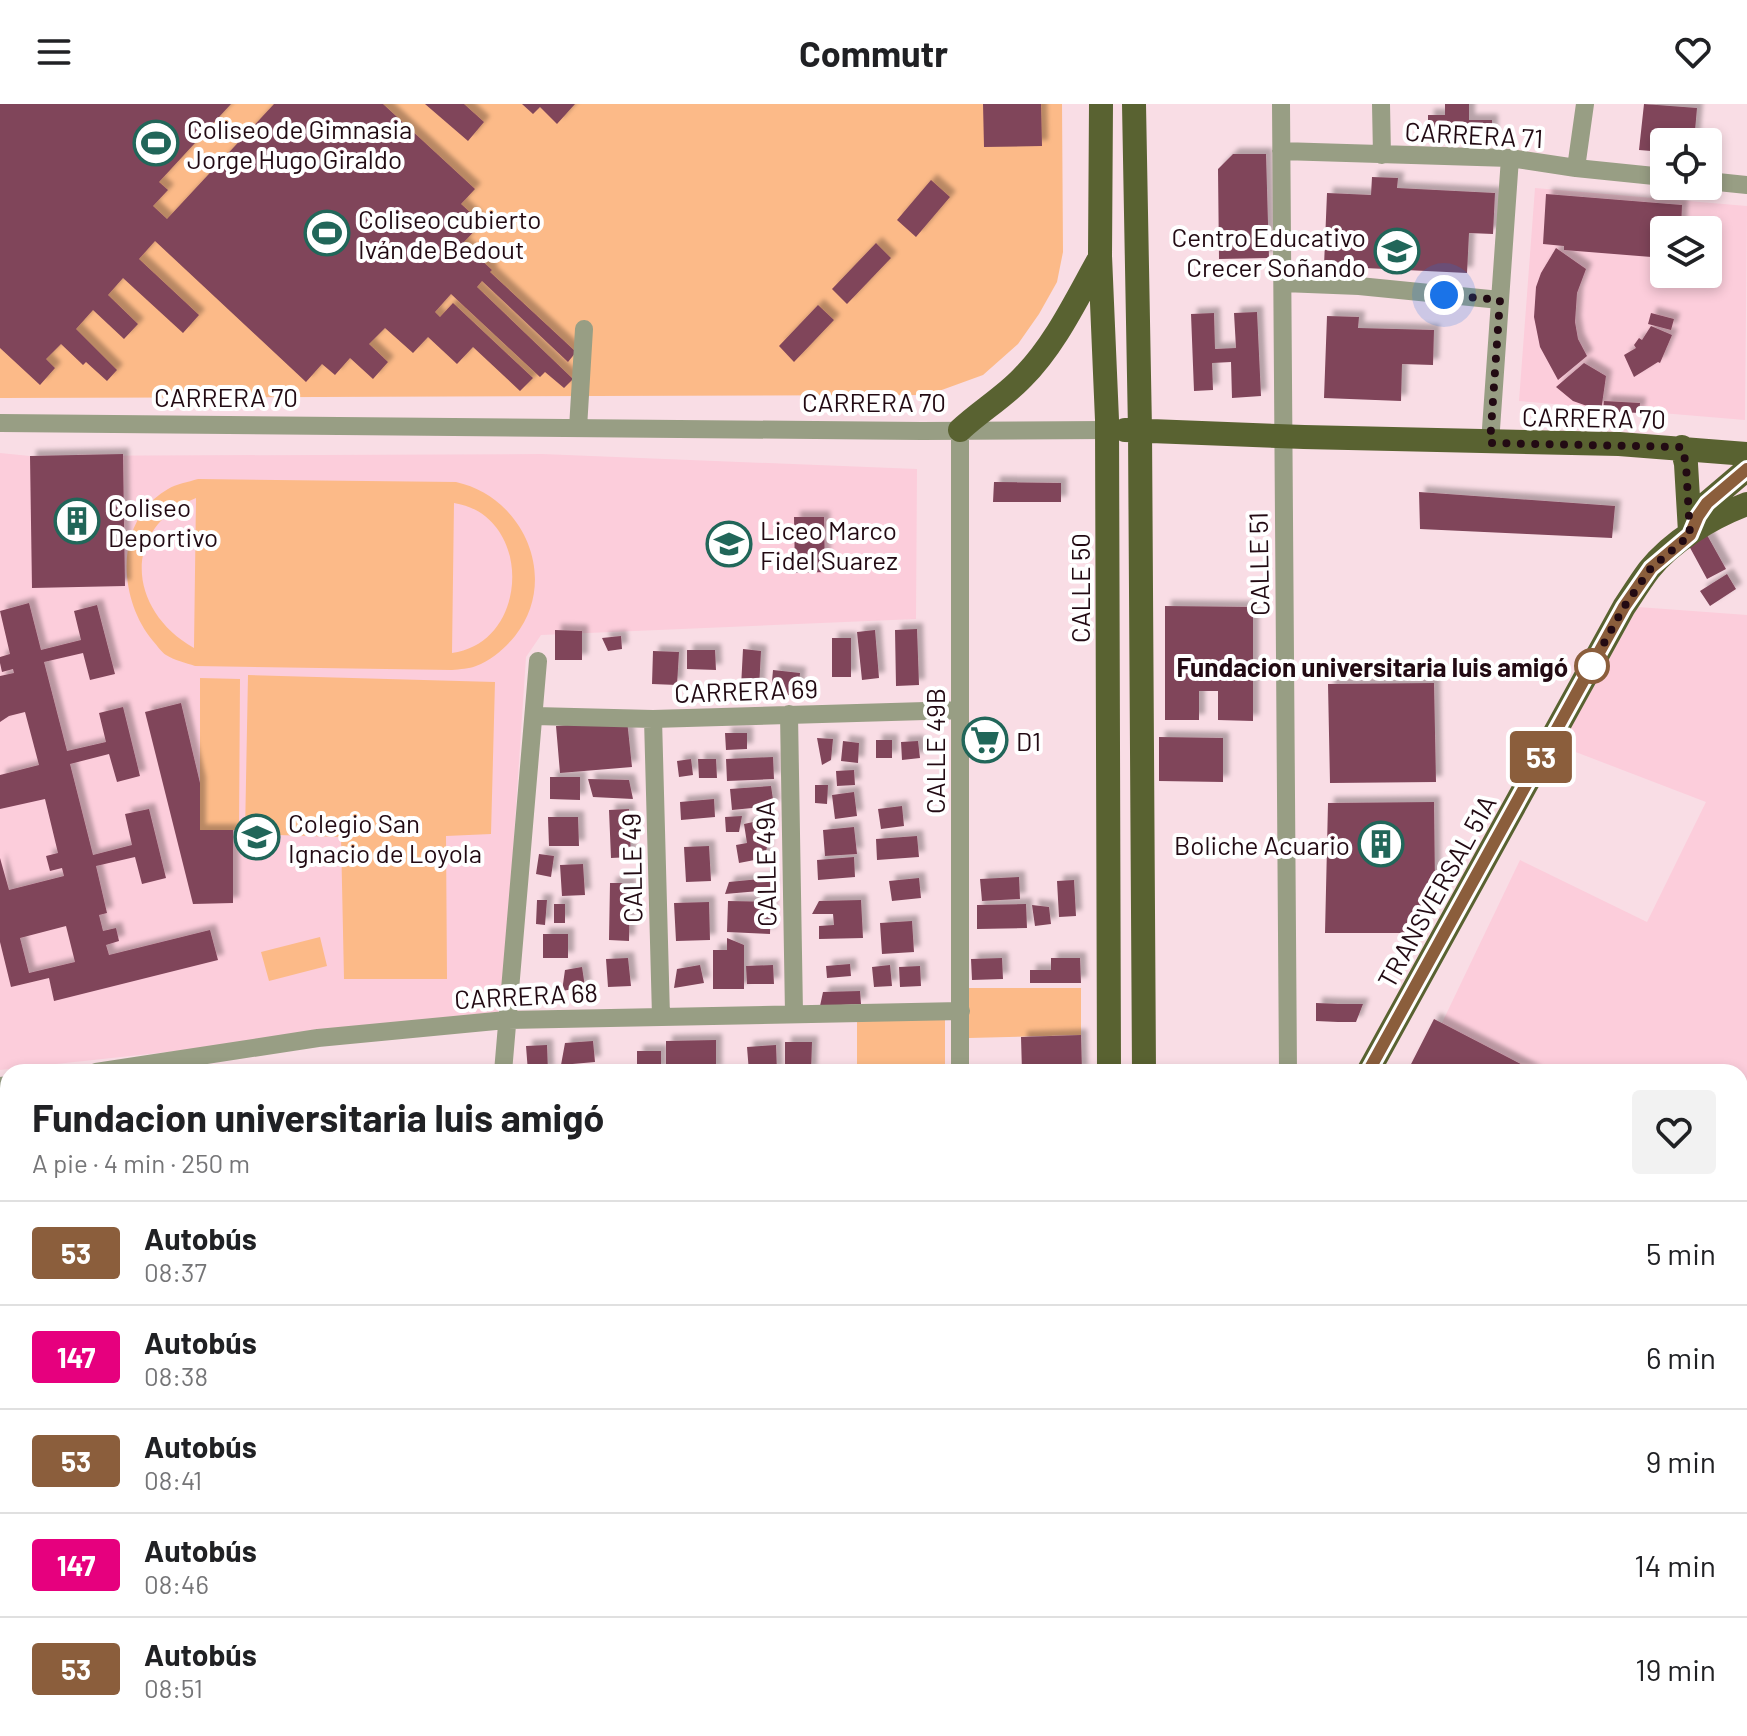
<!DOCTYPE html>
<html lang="es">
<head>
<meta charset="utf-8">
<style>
  :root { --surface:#fff; --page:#f2f2f2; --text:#202124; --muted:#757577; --line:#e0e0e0 }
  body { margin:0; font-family:Barlow,sans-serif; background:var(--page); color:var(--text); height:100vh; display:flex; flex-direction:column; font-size:30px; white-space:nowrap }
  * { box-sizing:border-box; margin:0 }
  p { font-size:26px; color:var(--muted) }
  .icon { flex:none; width:44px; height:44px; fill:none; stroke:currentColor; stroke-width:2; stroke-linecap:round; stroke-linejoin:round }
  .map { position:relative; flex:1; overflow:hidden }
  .panel { position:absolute; left:0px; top:960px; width:1748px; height:672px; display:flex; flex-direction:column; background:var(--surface); border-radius:24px 24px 0 0; box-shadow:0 4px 12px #0003 }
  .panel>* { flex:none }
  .badge { padding:0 16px; border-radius:6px; font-size:28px; line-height:52px }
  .tools { position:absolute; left:1650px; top:24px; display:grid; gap:16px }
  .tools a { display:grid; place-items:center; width:72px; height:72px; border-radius:8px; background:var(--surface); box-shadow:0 4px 12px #0003; font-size:40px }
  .you { position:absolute; width:40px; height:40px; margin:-20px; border:6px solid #fff; border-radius:50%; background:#1a73e8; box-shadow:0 0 0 12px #1a73e833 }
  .map>.badge { position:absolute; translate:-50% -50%; box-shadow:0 0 0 4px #fff }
  .round { display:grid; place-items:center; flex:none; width:84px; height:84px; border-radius:8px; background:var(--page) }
  .head { display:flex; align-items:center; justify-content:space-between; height:136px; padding:0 32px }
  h1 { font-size:38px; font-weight:700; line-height:60px }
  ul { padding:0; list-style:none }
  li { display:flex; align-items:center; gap:24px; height:104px; padding:0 32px; border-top:2px solid var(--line) }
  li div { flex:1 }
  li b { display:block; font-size:30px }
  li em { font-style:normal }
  li .badge { min-width:88px; font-weight:700; text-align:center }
  header { display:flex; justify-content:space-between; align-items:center; height:104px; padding:0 32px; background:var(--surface); font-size:36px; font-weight:700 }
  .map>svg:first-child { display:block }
  .built { fill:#fccddb; fill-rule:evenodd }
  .green { fill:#fcba88; fill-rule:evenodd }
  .building { fill:#80455a; fill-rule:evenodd; filter:url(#shadow) }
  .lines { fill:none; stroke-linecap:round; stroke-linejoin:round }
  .minor { stroke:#989e84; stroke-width:18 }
  .major { stroke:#596231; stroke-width:24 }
  .rail-casing { stroke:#4c333c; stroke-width:8 }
  .rail { stroke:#fff; stroke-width:5; stroke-dasharray:15; stroke-linecap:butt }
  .line-casing { stroke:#fff; stroke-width:18 }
  .line { stroke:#8b5e3c; stroke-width:12 }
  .walk { stroke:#220a13; stroke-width:8; stroke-dasharray:0 14.4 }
  .stop-dot { fill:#fff; stroke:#8b5e3c; stroke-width:4 }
  .labels { text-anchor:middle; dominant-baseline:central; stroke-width:8; stroke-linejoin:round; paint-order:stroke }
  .poi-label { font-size:26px; fill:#220a13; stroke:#fff; text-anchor:start }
  .street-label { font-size:26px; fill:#220a13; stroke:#fff }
  .stop-label { font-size:26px; font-weight:bold; fill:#220a13; stroke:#fff; text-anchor:end }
</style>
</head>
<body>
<header><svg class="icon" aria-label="menu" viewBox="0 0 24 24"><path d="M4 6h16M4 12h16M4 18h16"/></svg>Commutr<svg class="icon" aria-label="heart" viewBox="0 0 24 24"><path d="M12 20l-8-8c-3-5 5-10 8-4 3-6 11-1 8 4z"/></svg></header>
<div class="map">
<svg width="1747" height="1632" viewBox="0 0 1747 1632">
  <defs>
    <filter id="shadow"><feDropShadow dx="6" dy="-6" stdDeviation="2" flood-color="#0004"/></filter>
  </defs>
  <rect width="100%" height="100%" fill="#f9dde5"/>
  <path class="built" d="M1535 84 1747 102 1745 316 1519 297ZM1664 126H1708V170H1664Z
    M0 349 30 352 542 350 917 365 916 515 541 531 526 553 502 912 0 966Z
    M1638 503 1747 511V1054H1740V968H1531L1440 923 1520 756 1647 818 1706 698 1560 642Z
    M1747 1081V1632H1437L1440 1624H1740V1082Z"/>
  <path class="green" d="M0 0H1062L1063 148 1057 178 1039 210 1018 240 983 271 928 291 0 294Z
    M198 375 456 378C524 393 560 475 515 532 505 544 492 556 476 562 469 565 460 565 452 566L195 562C186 559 174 556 166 551 161 548 157 541 153 537 117 494 114 416 168 385 176 380 188 378 198 375ZM196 394 194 543V544C128 507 120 424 196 394ZM454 399C533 411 531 538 452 549Z
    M248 571 495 578 491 730 446 732 447 875H344L341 733 245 730Z
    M200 574 240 575 239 726H200Z
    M320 833 327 862 269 877 261 848Z
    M968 884H1081V931L969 934Z
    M945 915V968H857V916Z"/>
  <path class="building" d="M0 0H231L159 78 168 86 153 102 167 115 274 0H383L475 85 461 100 482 119 463 139 492 166 490 168 576 248 568 258 482 177 477 183 573 275 564 284 545 268 540 273 451 190 435 208 440 213 453 199 533 274 520 287 473 243 457 260 428 233 413 249 385 224 369 240 388 258 373 275 350 254 335 271 322 260 306 278 155 137 139 155 199 211 183 229 123 174 108 191 138 220 124 235 93 206 76 225 117 266 107 277 86 258 83 261 61 240 46 255 55 264 40 281 0 244Z
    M425 0H464L484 18 468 37Z
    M522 0H575L557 20 540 3 533 10Z
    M983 0H1041L1042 42 984 43Z
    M1445 0H1469V16H1492V35L1428 34V11H1445Z
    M1644 0 1697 4 1694 38H1664V48L1639 46Z
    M1233 50H1266L1269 154 1219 155 1218 65Z
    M1372 73 1398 74 1397 84 1495 89 1493 130 1469 129 1467 169 1324 162 1327 89 1371 91Z
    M931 76 950 93 916 133 897 116Z
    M1546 90 1682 101 1681 126H1664V154L1564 146V142L1543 140Z
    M876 139 891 154 847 200 832 185Z
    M1556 144 1586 165 1577 189 1575 218 1578 235 1587 252 1558 276 1540 243 1534 213 1536 183 1541 169Z
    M818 201 834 216 794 258 779 242Z
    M1257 208 1261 292 1232 294 1231 258 1212 259 1213 286 1194 287 1191 210 1214 209 1215 245 1236 244 1234 209Z
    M1651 209 1674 215 1671 226 1648 220Z
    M1327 212 1359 213 1358 224 1434 226 1433 261 1402 260 1401 297 1324 294Z
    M1651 222 1672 231 1660 259 1658 258 1634 273 1624 251 1636 244 1634 241 1639 234 1642 236Z
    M1584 259 1606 272 1601 307 1573 297 1556 283Z
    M1604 297 1640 299 1639 309 1603 307Z
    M123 350 125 482 32 484 30 352Z
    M994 378 1061 379V398H993Z
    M1419 388 1615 402 1612 434 1420 425Z
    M794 413H824L825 468 795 469Z
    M1707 431 1726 465 1707 475 1688 440Z
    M1727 470 1736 485 1710 502 1700 487Z
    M29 499 41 546 81 536 74 507 97 501 115 570 90 576 83 549 44 558 67 647 106 638 99 609 123 603 140 672 117 678 109 650 70 660 93 751 132 741 125 710 149 705 166 774 142 780 135 753 96 762 107 809 99 811 103 827 116 824 119 837 106 841 109 851 210 826 218 856 54 897 49 874 11 883 0 838V754L9 786 64 772 62 764 50 767 46 752 58 749 45 695 0 705V671L39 661 25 608 9 612 0 618V572L14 569 13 565 2 568 0 559V553L10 550 0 507ZM66 822 75 858 29 869 20 834Z
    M1165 502 1253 503V617L1218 616V587H1199V616H1165Z
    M917 525 919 581 896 582 895 526Z
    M555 526 582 527V556H555Z
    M875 526 879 574 862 576 857 528Z
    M621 532 622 545 608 547 602 534Z
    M832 534H851V573H832Z
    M743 545 761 547 759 584 741 583Z
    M687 546H715L716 566 687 565Z
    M653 547 679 548 677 581 652 580Z
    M773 566 800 569 798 592 771 589Z
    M1434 579 1436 678 1330 679 1328 580Z
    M181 599 200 679V726H233V799L193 800 145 608Z
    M627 616 632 663 560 669 556 622Z
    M725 629H747V645L726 646Z
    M1159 633 1223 634V678L1159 677Z
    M817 634 833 635 831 656 822 661Z
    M876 636H892V654H876Z
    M843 637 859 639 858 659 841 657Z
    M918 637 920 654 902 656 901 638Z
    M773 653 774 675 727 677 726 655Z
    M691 655 693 671 679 673 677 657Z
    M698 655H716L717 674H699Z
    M854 666 855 681 837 682 836 667Z
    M550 673H580V696L550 695Z
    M588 675 629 676 633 695 593 693Z
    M815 681H828L827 700 815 699Z
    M771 682 774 702 732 706 730 685Z
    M854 688 857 712 835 715 832 691Z
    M714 695 715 713 681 716 680 698Z
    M1434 698 1435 781 1409 829H1325L1328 699Z
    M902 702 904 722 881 725 878 705Z
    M629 705 631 753 611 754 609 706Z
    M742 712 739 728H726L725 713Z
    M548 713H578L579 742H549Z
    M772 714 765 754 739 759 736 741 747 739 744 720Z
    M854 723 857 750 825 752 823 726Z
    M917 732 919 753 877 756 876 735Z
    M709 742 711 777 686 778 684 743Z
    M539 750 554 752 551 773 536 770Z
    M854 753 855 773 818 776 817 756Z
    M583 760 585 791 562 792 560 761Z
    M1019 773 1020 795 982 797 980 775Z
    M771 774 772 786 725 790 729 778Z
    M919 774 921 794 892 797 889 777Z
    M1074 776 1076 812 1059 813 1057 777Z
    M610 779H630L629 837 609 836Z
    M537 796H547L545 821 536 820Z
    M861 796 863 834 819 835V822L834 821 833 810H812L819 797Z
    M728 797 771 798 770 830 727 828Z
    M709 798 710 836 676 837 674 799Z
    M554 800H565V819H554Z
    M1026 800 1027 824 977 825V801Z
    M1032 801 1049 803 1051 820 1035 822Z
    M912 817 914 848 882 850 880 819Z
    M543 830H568V854H543Z
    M727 834 744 841V885H713V846H727Z
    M628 854 631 882 608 883 606 855Z
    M1002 854 1003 875 972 876 971 855Z
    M1051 854H1080L1081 879H1030V866H1051Z
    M850 860 851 872 827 874 826 862Z
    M700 861 704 879 674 884 677 865Z
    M773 861 774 880H747L746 862Z
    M890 861 892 882 874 883 872 863Z
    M920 862 921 882 900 883 899 863Z
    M582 863 585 883 562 887 565 866Z
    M860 887 861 900 820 902 823 888Z
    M1316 899 1340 900H1363L1356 918H1338L1316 917Z
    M1434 915 1536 968H1407Z
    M1081 931 1082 968H1022L1021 933Z
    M716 936V968H666V937Z
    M593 937 595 958 561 961 565 939Z
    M785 938H812L811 968H785Z
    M547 941 548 968H528L526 942Z
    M776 941 777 968H749L747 943Z
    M637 947H661V968H637Z
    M1740 1126 1747 1138V1198L1740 1185Z
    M8 1293V1323L0 1317V1303Z
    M1747 1612V1632H1708L1723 1624H1740V1615Z
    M1463 1624H1496L1499 1632H1466Z
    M1608 1624H1638L1642 1632H1612Z
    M1268 1626V1632H1217L1216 1630Z"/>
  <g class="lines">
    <path class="minor" d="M1281 0 1288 968
      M1381 0 1382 51
      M1281 47 1510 54 1576 64 1664 73
      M1576 64 1585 0
      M1708 77 1747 81
      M1283 179 1359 182 1500 196
      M0 319 922 327 1107 326
      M578 324 584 225
      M960 326V968
      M1490 339 1510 54
      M789 610 794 909
      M535 612 653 615 960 606
      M653 615 661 912
      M96 968 318 934 506 916 961 907
      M503 968 538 557
      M0 982 8 981
      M1740 1060H1747
      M0 1390 8 1389
      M262 1624 263 1632
      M370 1624 371 1632
      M965 1624V1632
      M1297 1624V1632
      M513 1632V1624
      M629 1632 845 1624"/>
    <path class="major" d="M1101 0 1100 152 1107 316 1109 968
      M1134 0 1140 326 1144 968
      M960 326C979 308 1004 293 1022 274 1055 241 1076 196 1099 155
      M1125 326 1304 333 1619 340 1747 350
      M1682 343 1686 360 1690 428
      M1691 428 1707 399 1747 365
      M1368 968 1624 503C1632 491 1640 478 1649 466 1672 437 1712 413 1747 400
      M0 1408 8 1422
      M131 1624 136 1632
      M1112 1624V1632
      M1148 1632V1624"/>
    <g class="rail-casing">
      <path id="rail" d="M0 1525 8 1549
        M0 1565 8 1592
        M17 1624 20 1632
        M31 1624 34 1632"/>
    </g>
    <use href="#rail" class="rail"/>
  </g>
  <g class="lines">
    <g class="line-casing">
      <path id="line" d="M1368 968 1624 503 1651 464 1690 431 1698 412 1707 399 1747 365"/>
    </g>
    <use href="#line" class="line"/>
    <path class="walk" d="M1444 191 1500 196 1490 339 1682 343 1686 360 1690 431 1651 464 1624 503 1589 566 1592 562"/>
  </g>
  <defs>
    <g id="stadium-ring" transform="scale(2.3)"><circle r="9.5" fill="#fff" stroke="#216659" stroke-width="1.5"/><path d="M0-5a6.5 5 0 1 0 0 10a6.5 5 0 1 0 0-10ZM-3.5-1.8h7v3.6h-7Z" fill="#216659"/></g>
    <g id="school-ring" transform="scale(2.3)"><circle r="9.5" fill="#fff" stroke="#216659" stroke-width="1.5"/><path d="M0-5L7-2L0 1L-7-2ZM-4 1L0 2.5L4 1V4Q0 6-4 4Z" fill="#216659"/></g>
    <g id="building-ring" transform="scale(2.3)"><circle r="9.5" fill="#fff" stroke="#216659" stroke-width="1.5"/><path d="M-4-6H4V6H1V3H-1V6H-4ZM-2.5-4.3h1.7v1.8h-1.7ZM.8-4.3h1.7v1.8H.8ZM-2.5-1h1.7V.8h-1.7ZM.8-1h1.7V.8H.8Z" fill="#216659"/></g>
    <g id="supermarket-ring" transform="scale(2.3)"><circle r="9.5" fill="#fff" stroke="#216659" stroke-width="1.5"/><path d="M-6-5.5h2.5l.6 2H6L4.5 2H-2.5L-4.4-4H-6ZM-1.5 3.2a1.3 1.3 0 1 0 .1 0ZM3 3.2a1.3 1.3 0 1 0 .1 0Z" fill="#216659"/></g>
  </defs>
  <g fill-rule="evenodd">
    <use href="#stadium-ring" x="156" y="39"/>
    <use href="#stadium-ring" x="327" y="129"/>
    <use href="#school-ring" x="1397" y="147"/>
    <use href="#building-ring" x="77" y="417"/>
    <use href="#school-ring" x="729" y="440"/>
    <use href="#supermarket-ring" x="985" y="636"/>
    <use href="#school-ring" x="257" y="733"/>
    <use href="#building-ring" x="1381" y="740"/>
  </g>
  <circle class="stop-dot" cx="1592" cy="562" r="16"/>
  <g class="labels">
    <g class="poi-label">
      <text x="187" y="24">Coliseo de Gimnasia<tspan x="187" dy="30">Jorge Hugo Giraldo</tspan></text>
      <text x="358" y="114">Coliseo cubierto<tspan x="358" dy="30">Iván de Bedout</tspan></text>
      <text x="1366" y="132" text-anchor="end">Centro Educativo<tspan x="1366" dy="30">Crecer Soñando</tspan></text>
      <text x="108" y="402">Coliseo<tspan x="108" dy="30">Deportivo</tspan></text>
      <text x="760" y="425">Liceo Marco<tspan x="760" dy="30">Fidel Suarez</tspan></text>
      <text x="1016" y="636">D1</text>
      <text x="288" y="718">Colegio San<tspan x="288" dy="30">Ignacio de Loyola</tspan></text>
      <text x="1350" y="740" text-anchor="end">Boliche Acuario</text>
    </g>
    <g class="street-label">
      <text transform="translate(1474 30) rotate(3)">CARRERA 71</text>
      <text x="226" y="292">CARRERA 70</text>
      <text x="874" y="297">CARRERA 70</text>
      <text transform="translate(1594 313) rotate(1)">CARRERA 70</text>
      <text transform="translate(1258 460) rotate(-91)">CALLE 51</text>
      <text transform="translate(1079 484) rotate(-90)">CALLE 50</text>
      <text transform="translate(746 586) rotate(-2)">CARRERA 69</text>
      <text transform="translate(934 647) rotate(-90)">CALLE 49B</text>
      <text transform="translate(765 760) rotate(-91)">CALLE 49A</text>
      <text transform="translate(631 764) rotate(-91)">CALLE 49</text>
      <text transform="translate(1436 787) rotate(-61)">TRANSVERSAL 51A</text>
      <text transform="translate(526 891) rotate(-3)">CARRERA 68</text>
    </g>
    <g class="stop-label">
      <text x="1568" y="562">Fundacion universitaria luis amigó</text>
    </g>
  </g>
</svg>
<div class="tools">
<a><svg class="icon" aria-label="locate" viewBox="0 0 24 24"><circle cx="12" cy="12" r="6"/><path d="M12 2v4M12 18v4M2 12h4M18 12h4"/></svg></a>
<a><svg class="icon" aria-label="layers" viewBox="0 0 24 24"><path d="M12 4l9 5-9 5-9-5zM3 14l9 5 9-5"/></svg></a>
</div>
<div class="you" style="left:1444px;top:191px"></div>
<b class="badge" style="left:1541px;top:653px;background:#8b5e3c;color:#fff">53</b>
<section class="panel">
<div class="head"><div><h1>Fundacion universitaria luis amigó</h1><p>A pie · 4 min · 250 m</p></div><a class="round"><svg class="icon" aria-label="heart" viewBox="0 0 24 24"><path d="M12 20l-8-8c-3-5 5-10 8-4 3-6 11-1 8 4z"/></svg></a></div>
<ul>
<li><span class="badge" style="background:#8b5e3c;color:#fff">53</span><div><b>Autobús</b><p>08:37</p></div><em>5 min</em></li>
<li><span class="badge" style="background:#e6007e;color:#fff">147</span><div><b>Autobús</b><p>08:38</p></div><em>6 min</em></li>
<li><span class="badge" style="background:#8b5e3c;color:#fff">53</span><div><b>Autobús</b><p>08:41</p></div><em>9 min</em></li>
<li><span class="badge" style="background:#e6007e;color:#fff">147</span><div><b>Autobús</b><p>08:46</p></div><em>14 min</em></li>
<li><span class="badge" style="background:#8b5e3c;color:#fff">53</span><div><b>Autobús</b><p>08:51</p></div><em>19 min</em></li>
</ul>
</section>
</div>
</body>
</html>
